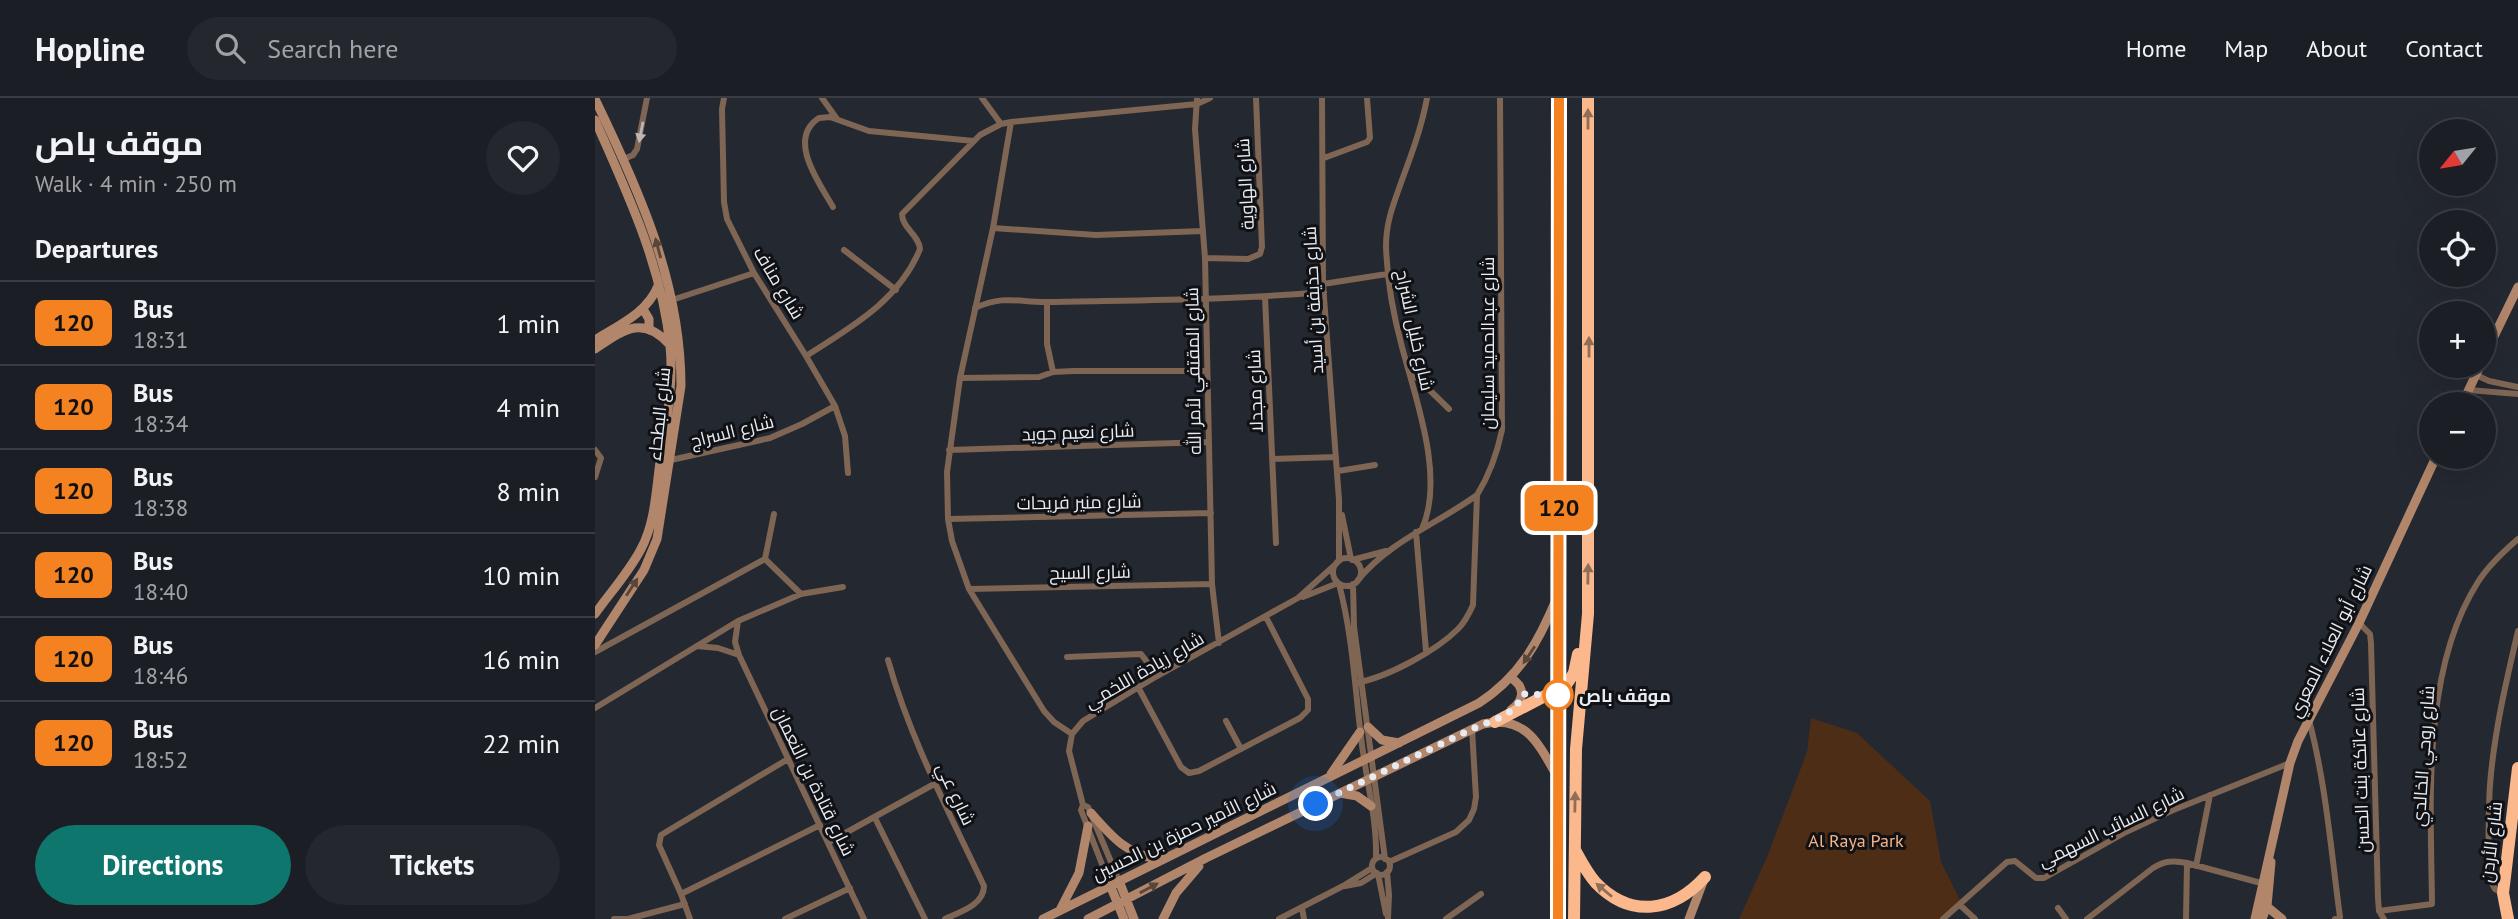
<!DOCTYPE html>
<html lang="en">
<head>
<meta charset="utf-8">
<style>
  :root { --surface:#1b1e25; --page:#24272d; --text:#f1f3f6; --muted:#a0a2a7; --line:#393c42; --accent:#0f766e }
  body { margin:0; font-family:"PT Sans",Cairo,sans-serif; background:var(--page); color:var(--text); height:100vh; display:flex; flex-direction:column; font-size:26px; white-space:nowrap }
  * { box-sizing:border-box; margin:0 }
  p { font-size:23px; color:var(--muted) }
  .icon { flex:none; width:38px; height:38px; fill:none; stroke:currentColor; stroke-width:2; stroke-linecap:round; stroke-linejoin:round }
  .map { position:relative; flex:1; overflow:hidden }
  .drawer { display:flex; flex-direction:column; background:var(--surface); width:595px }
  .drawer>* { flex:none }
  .badge { padding:0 14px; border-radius:10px; font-size:24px; line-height:46px }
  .needle { width:46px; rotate:240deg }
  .controls { position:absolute; left:1824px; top:21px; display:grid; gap:14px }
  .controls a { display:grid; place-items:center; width:77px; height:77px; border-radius:50%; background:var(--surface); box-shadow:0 7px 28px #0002,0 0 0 2px var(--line); font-size:35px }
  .you { position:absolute; width:35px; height:35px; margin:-18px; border:5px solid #fff; border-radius:50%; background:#1a73e8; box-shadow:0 0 0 10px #1a73e833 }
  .map>.badge { position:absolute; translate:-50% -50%; box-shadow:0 0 0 4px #fff }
  h2 { padding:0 35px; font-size:26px; line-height:63px }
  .round { display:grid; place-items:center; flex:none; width:74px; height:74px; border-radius:37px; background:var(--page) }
  .overview { display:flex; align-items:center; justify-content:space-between; height:119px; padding:0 35px }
  h1 { font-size:33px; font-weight:700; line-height:52px }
  .cta { display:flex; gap:14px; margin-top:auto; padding:14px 35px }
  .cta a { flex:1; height:80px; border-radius:42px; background:var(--accent); color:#fff; font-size:28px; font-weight:700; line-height:80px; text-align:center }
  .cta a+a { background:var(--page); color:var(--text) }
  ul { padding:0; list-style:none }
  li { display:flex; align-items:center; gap:21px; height:84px; padding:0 35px; border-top:2px solid var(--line) }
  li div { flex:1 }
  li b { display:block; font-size:26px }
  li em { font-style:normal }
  li .badge { min-width:77px; font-weight:700; text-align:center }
  header { display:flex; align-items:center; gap:42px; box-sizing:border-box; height:98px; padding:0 35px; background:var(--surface); border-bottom:2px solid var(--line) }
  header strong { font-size:33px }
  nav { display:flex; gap:38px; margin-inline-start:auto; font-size:24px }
  .search { width:490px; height:63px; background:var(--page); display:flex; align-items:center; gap:18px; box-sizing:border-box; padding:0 24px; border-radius:38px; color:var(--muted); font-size:26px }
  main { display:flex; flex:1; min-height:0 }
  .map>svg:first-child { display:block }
  .green { fill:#4e2d16 }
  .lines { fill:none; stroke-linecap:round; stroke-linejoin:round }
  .street { stroke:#7f6553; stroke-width:6 }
  .secondary { stroke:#b1866a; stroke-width:9 }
  .highway { stroke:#fab88c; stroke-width:12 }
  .oneway { fill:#906d56 }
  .oneway2 { fill:#beb5b2 }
  .oneway3 { fill:#58463b }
  .line-casing { stroke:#fff; stroke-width:16 }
  .line { stroke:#f58220; stroke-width:10 }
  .walk { stroke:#e8ebf1; stroke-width:7; stroke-dasharray:0 12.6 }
  .stop-dot { fill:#fff; stroke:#f58220; stroke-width:3.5 }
  .labels { text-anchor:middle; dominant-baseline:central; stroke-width:6; stroke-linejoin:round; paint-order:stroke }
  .street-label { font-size:18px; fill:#e8ebf1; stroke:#0f1115 }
  .stop-label { font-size:18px; font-weight:bold; fill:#e8ebf1; stroke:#0f1115; text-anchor:start }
  .park-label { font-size:18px; fill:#f8b385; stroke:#0f1115 }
</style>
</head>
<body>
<header>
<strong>Hopline</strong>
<div class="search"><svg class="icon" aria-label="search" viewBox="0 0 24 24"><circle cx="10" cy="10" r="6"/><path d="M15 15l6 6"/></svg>Search here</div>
<nav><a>Home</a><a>Map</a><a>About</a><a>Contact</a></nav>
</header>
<main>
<section class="drawer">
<div class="overview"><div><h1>موقف باص</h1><p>Walk · 4 min · 250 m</p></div><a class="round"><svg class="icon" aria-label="heart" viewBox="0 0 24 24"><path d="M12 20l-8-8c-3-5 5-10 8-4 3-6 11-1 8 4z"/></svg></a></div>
<h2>Departures</h2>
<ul>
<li><span class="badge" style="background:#f58220;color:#111">120</span><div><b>Bus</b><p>18:31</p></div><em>1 min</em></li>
<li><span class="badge" style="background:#f58220;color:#111">120</span><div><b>Bus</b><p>18:34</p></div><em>4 min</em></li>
<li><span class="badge" style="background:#f58220;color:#111">120</span><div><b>Bus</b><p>18:38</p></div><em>8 min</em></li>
<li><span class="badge" style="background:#f58220;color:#111">120</span><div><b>Bus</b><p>18:40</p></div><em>10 min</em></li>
<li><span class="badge" style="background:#f58220;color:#111">120</span><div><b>Bus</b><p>18:46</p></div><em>16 min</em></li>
<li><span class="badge" style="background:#f58220;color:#111">120</span><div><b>Bus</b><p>18:52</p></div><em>22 min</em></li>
</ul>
<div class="cta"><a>Directions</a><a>Tickets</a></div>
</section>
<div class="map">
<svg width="1923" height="821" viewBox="0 0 1923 821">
  <rect width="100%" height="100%" fill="#242831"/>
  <path class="green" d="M1216 620 1262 635 1335 703 1346 764 1366 804 1347 821H1144L1172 759 1212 654Z"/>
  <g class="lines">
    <path class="street" d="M129 0 127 11 129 104 132 121 159 175 211 258 240 308 250 338 253 375
      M227 0 242 21
      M387 0 406 26
      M602 0 600 31 610 160 617 486 624 545
      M727 0 728 186 744 402V463
      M416 24 398 130 365 280 352 374 353 421 357 443 374 491 449 613 459 624 477 636
      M729 60 772 44 775 40 772 0
      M29 61 38 57 42 51 52 0
      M238 109C225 86 191 41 224 20L235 19 274 33 379 43
      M398 130 501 137 608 133
      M249 152 301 192
      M610 160 653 161 665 156 667 149 661 0
      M728 186 792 176
      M670 199 681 445
      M77 202 159 175
      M452 204V246L458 274
      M380 210C410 196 425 205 454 204 546 202 638 202 729 194
      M211 258C256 229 304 203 325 151 324 137 307 130 307 116L385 37 406 26 416 24 602 6 615 0
      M815 273 854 311
      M1881 277 1894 283 1923 289
      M365 280 444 279 458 274 479 273H611
      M1874 292 1923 296
      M0 352 6 360 0 379
      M354 352 613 344
      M677 361 741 359
      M76 362 175 340 207 326 240 308
      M743 373 780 367
      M747 417 756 461
      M353 421 616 415
      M827 431C850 379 821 302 807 249 798 216 792 182 791 148 791 123 799 105 807 82 817 55 827 28 832 0
      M821 434 831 553
      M738 474a14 14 0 1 1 28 0a14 14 0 1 1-28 0Z
      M170 461 206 496
      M757 462 791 453
      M763 482C795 443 842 426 882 397
      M744 486C758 539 760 593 767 647 772 685 782 723 781 760
      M758 486 759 529 790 761
      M374 491 617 486
      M708 499 743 485
      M143 523 140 544 144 557 269 821
      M1764 525 1775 536 1776 545 1783 800 1784 813 1789 821
      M102 548 123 550 144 557
      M0 554 170 461 179 416
      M472 559 546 556 552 564 557 581
      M293 562C315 641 354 714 389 788 389 807 365 814 350 821
      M761 585C793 579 841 553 863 531 870 524 874 516 878 507L882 397C895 376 902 356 907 332L905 0
      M543 589 586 669 594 675 604 673 705 620 713 612V601L671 519
      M0 610 143 523 206 496 248 489
      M1714 622C1731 686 1736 753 1745 819L1740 821
      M631 623 646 651
      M488 707 493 709 524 783
      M280 720 330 821
      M234 744 341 685
      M777 768a9 9 0 1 1 18 0a9 9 0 1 1-18 0Z
      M794 764 861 734 874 722 879 711 881 699 877 631
      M1601 768 1615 697
      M792 774 794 797 793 820
      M783 776 791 816
      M515 787 486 712 488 707 474 653 477 636 488 623 557 581 703 500 742 465
      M750 788 766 785 782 775
      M1908 795 1900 791 1893 778C1894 748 1893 717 1895 687 1899 635 1911 584 1923 533
      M86 796 64 747 66 737 193 661
      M1365 807 1380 821
      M707 810 709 821
      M1463 810 1471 821
      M1784 813 1837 806C1836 705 1826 573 1883 484 1893 468 1909 453 1923 441
      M19 821H30
      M33 821 90 806
      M95 821 86 796 225 727
      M190 821 255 790
      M684 821 748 788 777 770
      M851 821 886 796
      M1348 821 1412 764 1420 763 1441 780H1449L1531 734 1576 713 1695 665
      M1492 821 1558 770C1569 763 1578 762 1592 765L1666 785
      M1591 821 1592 765"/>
    <path class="secondary" d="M0 1C44 92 86 185 86 288L62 441 49 472 0 547
      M0 22C32 94 67 168 75 248 79 287 71 325 65 364 61 393 60 425 46 451 34 474 15 495 0 516
      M48 211 54 221V231
      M0 242C24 227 52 215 63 188
      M0 251C27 233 47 216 74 246
      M1888 261 1923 189
      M1867 306 1885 268
      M916 612C929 603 931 589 916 580
      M773 629 787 642 804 645
      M736 676 765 634
      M745 695 762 698 776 708
      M496 715C516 738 534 759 566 761
      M524 783 539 821
      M515 787 529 821
      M1670 807 1687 821
      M465 812 484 775 493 728
      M448 821 884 605C924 579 943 545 961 502
      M493 821 611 760 888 626C931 616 944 647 962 678
      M568 821 581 795 604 768
      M1094 821 1108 784
      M1660 821 1695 665 1703 643 1764 525 1841 359
      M1667 821 1672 808 1676 764"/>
    <path class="highway" d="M900 624 971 587 979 575 983 556
      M980 752C986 763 992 775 1001 785 1036 821 1078 814 1110 779
      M963 821 964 0
      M979 821 981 651 993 516V0
      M1913 821 1908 795 1923 670"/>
  </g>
  <defs><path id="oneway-solid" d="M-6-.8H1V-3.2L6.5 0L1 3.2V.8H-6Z" transform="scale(1.75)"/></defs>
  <g class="oneway">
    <use href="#oneway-solid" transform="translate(993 21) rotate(-90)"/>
    <use href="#oneway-solid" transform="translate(994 249) rotate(-90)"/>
    <use href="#oneway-solid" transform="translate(993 476) rotate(-89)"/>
    <use href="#oneway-solid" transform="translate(980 704) rotate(-89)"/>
    <use href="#oneway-solid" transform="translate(1009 792) rotate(-140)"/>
  </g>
  <use class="oneway2" href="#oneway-solid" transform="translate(46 34) rotate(101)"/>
  <g class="oneway3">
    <use href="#oneway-solid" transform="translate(63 150) rotate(-105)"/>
    <use href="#oneway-solid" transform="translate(37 489) rotate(-57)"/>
    <use href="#oneway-solid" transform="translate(934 557) rotate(124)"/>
    <use href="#oneway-solid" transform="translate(554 790) rotate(-28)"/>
  </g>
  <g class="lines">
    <g class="line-casing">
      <path id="line" d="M963 821 964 0"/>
    </g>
    <use href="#line" class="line"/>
    <path class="walk" d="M721 706 877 631C895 622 921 619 927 596L963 597"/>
  </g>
  <circle class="stop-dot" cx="963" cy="597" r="14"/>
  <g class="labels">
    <g class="street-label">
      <text transform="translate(650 86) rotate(-93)">شارع الهاوية</text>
      <text transform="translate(184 185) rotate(59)">شارع مناف</text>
      <text transform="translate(718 202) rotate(-93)">شارع حذيفة بن أسيد</text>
      <text transform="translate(820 232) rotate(78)">شارع خليل الشراح</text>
      <text transform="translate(892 245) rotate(-90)">شارع عبدالحميد سليمان</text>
      <text transform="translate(598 273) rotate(-91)">شارع المقتفي لأمر الله</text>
      <text transform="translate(660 293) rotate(-92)">شارع مجدلا</text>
      <text transform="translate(64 316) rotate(-84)">شارع البطحاء</text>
      <text transform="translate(137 333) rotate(-14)">شارع السراج</text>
      <text transform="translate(483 334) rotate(-2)">شارع نعيم جويد</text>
      <text transform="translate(484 404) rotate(-1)">شارع منير فريحات</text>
      <text transform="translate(495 474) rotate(-1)">شارع السيح</text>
      <text transform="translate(1735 543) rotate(-64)">شارع أبو العلاء المعري</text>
      <text transform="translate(549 572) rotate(-30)">شارع زيادة اللخمي</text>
      <text transform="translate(1828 658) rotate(-86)">شارع روحي الخالدي</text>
      <text transform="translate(1765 672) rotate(-92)">شارع عاتكة بنت الحسن</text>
      <text transform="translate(219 683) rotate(64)">شارع قتادة بن النعمان</text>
      <text transform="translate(361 696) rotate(65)">شارع عي</text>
      <text transform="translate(1516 729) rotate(-26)">شارع السائب السهمي</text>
      <text transform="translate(589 733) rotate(-26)">شارع الأمير حمزة بن الحسين</text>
      <text transform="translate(1896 744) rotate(-83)">شارع الأردن</text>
    </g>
    <g class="stop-label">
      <text x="984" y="597">موقف باص</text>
    </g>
    <g class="park-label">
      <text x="1261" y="742">Al Raya Park</text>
    </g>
  </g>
</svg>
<div class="controls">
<a><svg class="needle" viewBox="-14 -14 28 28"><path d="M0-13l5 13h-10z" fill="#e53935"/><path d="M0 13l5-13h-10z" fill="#a0a2a7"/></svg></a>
<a><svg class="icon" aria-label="locate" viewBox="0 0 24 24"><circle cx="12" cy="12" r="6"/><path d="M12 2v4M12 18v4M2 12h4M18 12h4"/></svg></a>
<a>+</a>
<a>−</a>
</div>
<div class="you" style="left:721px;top:706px"></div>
<b class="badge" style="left:964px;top:410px;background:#f58220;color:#111">120</b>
</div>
</main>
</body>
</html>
